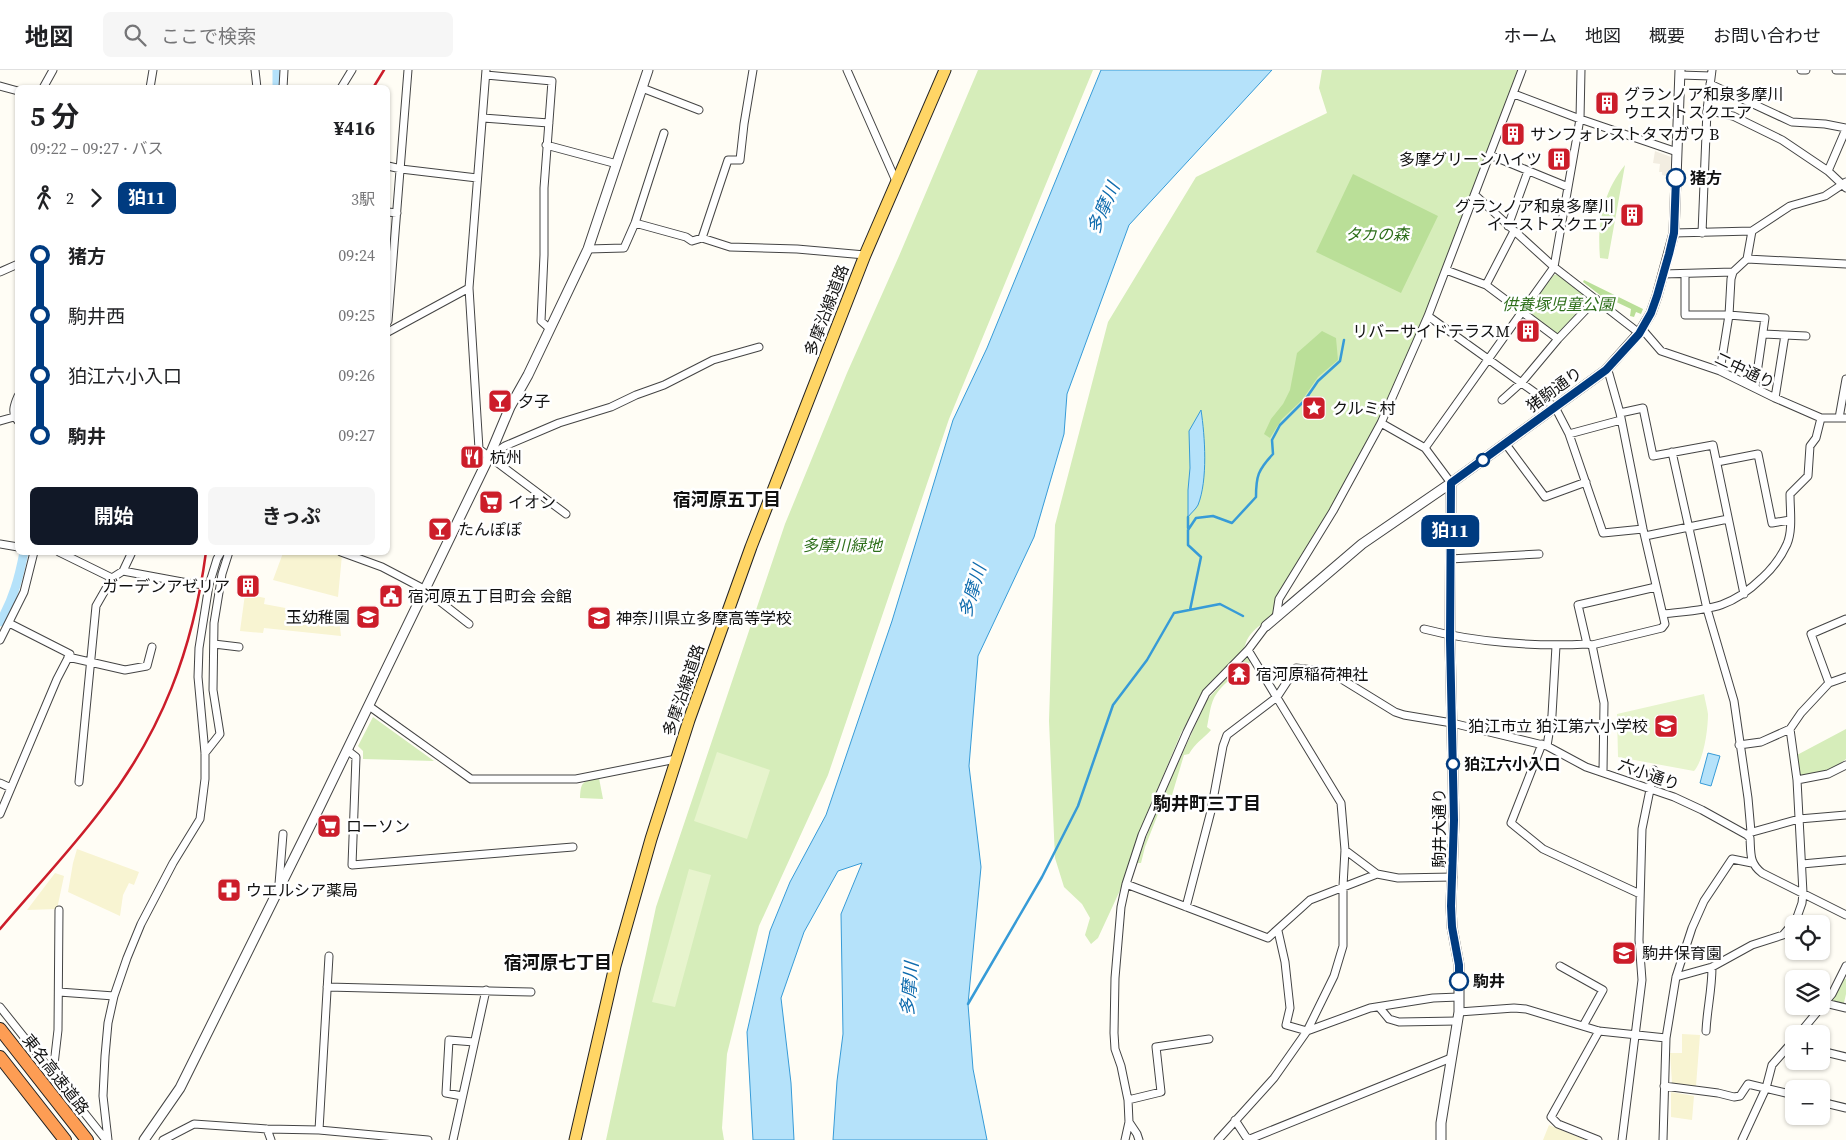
<!DOCTYPE html>
<html lang="ja">
<head>
<meta charset="utf-8">
<style>
  :root { --surface:#fff; --page:#f6f6f6; --text:#202124; --muted:#757577; --line:#e0e0e0; --accent:#111827 }
  body { margin:0; font-family:"Source Serif 4","Noto Sans JP",serif; background:var(--page); color:var(--text); height:100vh; display:flex; flex-direction:column; font-size:19px; white-space:nowrap }
  * { box-sizing:border-box; margin:0 }
  p { font-size:16px; color:var(--muted) }
  .icon { flex:none; width:28px; height:28px; fill:none; stroke:currentColor; stroke-width:2; stroke-linecap:round; stroke-linejoin:round }
  .map { position:relative; flex:1; overflow:hidden }
  .side { position:absolute; left:15px; top:15px; width:375px; height:470px; display:flex; flex-direction:column; background:var(--surface); border-radius:8px; box-shadow:0 1px 4px #0004 }
  .side>* { flex:none }
  .badge { padding:0 10px; border-radius:8px; font-size:18px; line-height:32px }
  .fabs { position:absolute; left:1785px; top:845px; display:grid; gap:10px }
  .fabs a { display:grid; place-items:center; width:45px; height:45px; border-radius:8px; background:var(--surface); box-shadow:0 1px 4px #0004; font-size:25px }
  .map>.badge { position:absolute; translate:-50% -50%; box-shadow:0 0 0 2px #fff }
  .legs { display:flex; align-items:center; gap:8px; height:55px; padding:0 15px; font-size:16px }
  .legs p { margin-inline-start:auto }
  .overview { display:flex; align-items:center; justify-content:space-between; height:85px; padding:0 15px }
  h1 { font-size:28px; font-weight:700; line-height:38px }
  .primary-button { display:flex; gap:10px; margin-top:auto; padding:10px 15px }
  .primary-button a { flex:1; height:58px; border-radius:8px; background:var(--accent); color:#fff; font-size:20px; font-weight:700; line-height:58px; text-align:center }
  .primary-button a+a { background:var(--page); color:var(--text) }
  ul { padding:0 15px; list-style:none }
  li { display:flex; align-items:center; gap:18px; height:60px; font-size:19px }
  li i { display:grid; place-items:center; width:8px; height:100%; margin:0 6px; background:currentColor }
  li i::after { content:''; width:12px; height:12px; margin:-6px; border:4px solid; border-radius:50%; background:var(--surface) }
  li p { margin-inline-start:auto }
  li:first-child i { background:linear-gradient(#0000 50%,currentColor 0) }
  li:last-child i { background:linear-gradient(currentColor 50%,#0000 0) }
  header { display:flex; align-items:center; gap:30px; box-sizing:border-box; height:70px; padding:0 25px; background:var(--surface); border-bottom:1px solid var(--line) }
  header strong { font-size:24px }
  nav { display:flex; gap:28px; margin-inline-start:auto; font-size:18px }
  .search { width:350px; height:45px; background:var(--page); display:flex; align-items:center; gap:12px; box-sizing:border-box; padding:0 18px; border-radius:8px; color:var(--muted); font-size:19px }
  .map>svg:first-child { display:block }
  .farmland { fill:#f8f4d2 }
  .green { fill:#d6edba }
  .forest { fill:#badf98 }
  .pitch { fill:#e7f4cd }
  .plaza { fill:#f2ede1 }
  .water { fill:#b5e2fa; stroke:#379bd7 }
  .lines { fill:none; stroke-linecap:round; stroke-linejoin:round }
  .stream { stroke:#379bd7; stroke-width:2.5 }
  .canal { stroke:#b5e2fa; stroke-width:9 }
  .minor-casing { stroke:#444; stroke-width:9 }
  .tertiary-casing { stroke:#444; stroke-width:11 }
  .primary-casing { stroke:#222; stroke-width:13 }
  .motorway-casing { stroke:#222; stroke-width:14 }
  .minor { stroke:#fff; stroke-width:7 }
  .tertiary { stroke:#fff; stroke-width:9 }
  .primary { stroke:#ffd565; stroke-width:11 }
  .motorway { stroke:#fd9d54; stroke-width:12 }
  .rail { stroke:#cc1d2a; stroke-width:2.5 }
  .line-1-casing { stroke:#fff; stroke-width:11 }
  .line-1 { stroke:#003b80; stroke-width:8 }
  .stop-1-dot { fill:#fff; stroke:#003b80; stroke-width:2.5 }
  .labels { text-anchor:middle; dominant-baseline:central; stroke-width:5; stroke-linejoin:round; paint-order:stroke }
  .poi-label { font-size:16px; fill:#111; stroke:#fff; text-anchor:start }
  .stop-label { font-size:16px; font-weight:bold; fill:#111; stroke:#fff; text-anchor:start }
  .park-label { font-size:16px; font-style:italic; fill:#2e6f1b; stroke:#fff }
  .street-label { font-size:16px; fill:#111; stroke:#fff }
  .water-label { font-size:18px; font-style:italic; fill:#0f6cae; stroke:#fff }
  .neighbourhood-label { font-size:18px; font-weight:bold; fill:#111; stroke:#fff }
</style>
</head>
<body>
<header>
<strong>地図</strong>
<div class="search"><svg class="icon" aria-label="search" viewBox="0 0 24 24"><circle cx="10" cy="10" r="6"/><path d="M15 15l6 6"/></svg>ここで検索</div>
<nav><a>ホーム</a><a>地図</a><a>概要</a><a>お問い合わせ</a></nav>
</header>
<div class="map">
<svg width="1846" height="1070" viewBox="0 0 1846 1070">
  <rect width="100%" height="100%" fill="#fffdf5"/>
  <path class="farmland" d="M283 483H337L342 485 338 527 273 510Z
    M245 524 265 528 264 534 339 548 341 566 264 558 263 563 240 561Z
    M77 779 139 802 134 815 129 813 123 825 120 846 68 822 73 793Z
    M55 803 64 806 57 839 27 840Z
    M1682 964 1700 965 1696 1016 1672 1013 1670 983H1682Z
    M1671 1022 1694 1026 1692 1050 1671 1047Z
    M1549 1055 1586 1070H1543Z"/>
  <path class="green" d="M978 0H1093L949 349 828 705 759 856 727 984 722 1058 724 1070H606L656 837 785 454 847 303 899 186Z
    M1322 0H1520L1444 197 1387 336 1331 437 1277 528 1273 546C1259 556 1246 563 1244 581L1206 618 1181 663 1145 749 1122 816 1098 868 1091 874 1085 865 1090 848 1082 834 1064 817 1055 788 1049 651 1055 455 1108 252 1196 107 1327 43 1319 18Z
    M1625 95 1608 189 1600 188C1597 154 1603 122 1625 95Z
    M1558 204 1588 228 1589 232 1560 265 1556 264 1527 243V240L1554 205Z
    M1248 585 1252 591 1242 600 1241 603C1233 604 1218 620 1214 628 1210 636 1209 648 1207 657L1211 660C1203 669 1195 673 1189 684L1184 685 1172 725 1169 729H1164L1145 777 1141 793H1137L1154 745 1207 630Z
    M373 647 434 691 363 689V681L358 676Z
    M1846 659V689L1831 700 1799 707 1797 685Z
    M599 708 603 729 580 728C581 711 582 712 599 708Z
    M1840 907 1846 909V924L1843 937 1825 933Z"/>
  <path class="forest" d="M1353 104 1438 146 1401 223 1316 182Z
    M1584 210 1643 239 1641 244 1636 242 1634 247 1630 246 1631 239 1612 230 1609 232 1583 212Z
    M1322 261 1336 268 1338 290 1318 307 1302 330 1282 349 1270 368 1264 364 1271 349 1283 334 1290 320 1297 283Z"/>
  <path class="pitch" d="M1704 624C1705 630 1707 637 1708 644 1708 659 1704 690 1694 701L1618 687 1617 644Z
    M717 682 770 700 747 769 694 751Z
    M689 799 711 805 675 937 652 932Z"/>
  <path class="plaza" d="M1655 81 1671 87 1670 107 1662 105V102H1659L1660 94 1653 93Z"/>
  <path class="water" d="M1101 0H1272L1129 155 1067 324 1064 364 1034 467 978 586 969 696 981 797 968 934 973 999 987 1070H833L837 1011 843 964 841 844 862 793 838 801 804 862 781 928 791 1013 794 1070H753L747 962 770 861 790 812 826 745 892 551 953 350 987 278Z
    M1201 340C1205 366 1208 410 1198 435 1196 439 1191 443 1188 447V420L1190 398 1189 361Z
    M1708 683 1720 686 1711 716 1700 713Z"/>
  <g class="lines">
    <path class="stream" d="M1188 458V447
      M1190 540 1201 487 1188 475V460L1196 448 1213 446 1232 453 1256 427C1256 406 1258 400 1273 384L1272 370 1280 355 1305 330 1318 311 1340 291 1344 270
      M968 934 1042 807 1078 736 1113 635 1147 590 1174 543 1220 534 1243 546"/>
    <path class="canal" d="M277 0V18
      M0 552C13 530 19 508 24 482"/>
    <g class="minor-casing">
      <path id="minor" d="M255 0 257 18
        M486 0 469 218 479 379 566 444
        M847 0 896 111
        M1801 0H1806
        M1836 0H1846
        M486 5 552 11 544 118V185L541 251 550 259
        M1680 5 1711 6
        M1710 14 1792 52 1825 54 1846 58
        M0 16 18 21
        M43 18 53 0
        M150 18 153 0
        M283 18 284 0
        M341 18 352 0
        M642 18 699 40
        M1514 24 1580 49 1677 82
        M1707 40 1733 46 1782 70 1828 101 1846 118
        M483 48 549 53
        M546 75 617 94
        M1490 85 1568 117
        M388 96 401 99 477 108
        M1828 101 1846 59
        M1475 125 1554 197 1639 263
        M388 142 397 143
        M635 153 686 167 692 171 702 168 730 177 797 179 865 185
        M1508 156 1528 101
        M1674 163 1752 161 1790 136 1825 126 1846 112
        M1702 163 1707 40 1712 0
        M702 168 728 90H740L744 54 753 0
        M588 179 624 178 635 153 664 63
        M1747 189 1846 194
        M1446 200 1486 215 1558 269
        M0 202 18 194
        M1663 204 1733 202
        M1685 205V245H1729L1765 248 1755 317
        M1486 215 1514 161
        M1428 246 1555 337 1569 364 1603 463 1643 459
        M388 251 408 0
        M1642 259 1661 281 1720 301 1775 328 1821 348H1846
        M388 262 469 218
        M1763 264 1785 265 1775 328
        M1785 265 1806 266
        M1720 301 1729 245 1731 209 1733 202 1747 189 1752 161
        M18 326C14 335 11 343 18 351
        M1502 330 1522 312 1558 269 1596 229
        M1620 343 1643 338 1653 386 1713 375 1744 524
        M1839 348 1846 309
        M0 351 14 347
        M1381 353 1425 378 1451 413
        M1569 364 1621 350
        M1505 373 1545 427 1586 412
        M1425 378 1554 197 1580 49 1581 0
        M1672 382 1707 539 1734 631 1748 728 1751 762
        M489 387 505 376 559 353 611 337 636 325 664 315 713 290 759 277
        M1717 392 1758 384 1772 453 1790 450
        M1645 466 1728 449
        M0 474 18 477
        M59 482 112 508
        M341 482 382 497 424 519 469 554
        M1450 489 1539 484
        M123 501 132 482
        M1663 544C1706 539 1728 541 1762 508 1772 499 1781 487 1787 474 1793 460 1790 440 1790 424L1808 406 1810 376 1816 368 1821 348
        M1276 548 1279 529 1333 441 1381 353 1428 246 1522 0
        M1424 559C1474 572 1536 577 1587 574L1592 575 1662 558 1665 554 1643 459 1620 343 1609 304 1606 300
        M0 570 24 522 34 482
        M214 574 239 577
        M1587 574 1578 535 1656 517
        M1592 575 1604 633 1603 702
        M68 587 125 600 147 596 152 577
        M1829 613 1811 564 1846 549
        M369 636 471 709H576L676 689
        M1542 674 1511 753 1543 779 1640 824
        M1739 675 1761 672 1790 659 1801 643 1829 613 1846 607
        M1547 676 1552 645 1556 576
        M347 680 356 687 352 795 573 777
        M205 683 220 664 213 620 214 553 222 504 229 482
        M1797 710 1828 704 1846 695
        M79 712 96 536 112 508 123 501 193 514 209 515
        M0 713 11 718
        M0 744 57 609 70 584 9 553
        M1749 763 1799 749 1846 745
        M1345 780 1377 804
        M1802 794 1846 790
        M279 814 283 764
        M1126 814 1268 868 1310 830 1377 804 1398 808 1453 807
        M1186 837 1211 741 1223 676 1227 665 1277 627 1296 598 1330 602 1395 642 1404 645 1452 653 1547 676 1586 697 1674 727 1702 740 1747 765 1750 768C1751 783 1749 793 1762 803L1846 845
        M1278 861 1285 892 1290 938 1286 955 1307 961 1370 938 1433 928 1459 927
        M1560 896 1603 920 1583 956
        M1676 907 1712 897 1752 875 1783 865 1796 850 1802 833 1803 823 1797 710 1790 659
        M327 917 531 922
        M59 922 114 926
        M1825 933 1846 938
        M0 937 106 1070
        M1379 937 1389 949 1399 952 1457 951
        M1459 942 1514 938 1526 939 1599 961 1666 968
        M1706 961C1707 939 1712 920 1712 897
        M1799 964 1832 924 1846 896
        M1821 981 1846 987
        M53 1003 58 960 59 840
        M1664 1016 1718 1023 1734 1027 1740 1026 1748 1014 1794 1025
        M462 1026 446 1023 449 970 474 972
        M1128 1030 1161 1022 1156 977 1209 969
        M1821 1032 1846 1038
        M1235 1050 1246 1067 1250 1069 1451 988
        M1129 1052 1137 1064 1139 1070
        M267 1059 271 1070
        M319 1060 329 886
        M108 1070 103 1026 105 986 108 953 114 926 127 888 141 854 173 793 200 749 205 709V683L198 607 199 578 209 515 217 489 221 482
        M163 1070 194 1054 267 1059 319 1060 428 1070
        M453 1070 486 920
        M1125 1070 1129 1052 1128 1030 1121 996 1115 979 1114 963 1115 908 1121 837 1126 814 1142 765 1187 662 1206 623 1248 580 1266 556
        M1218 1070 1274 1008 1307 961 1334 906 1343 876V816L1345 780 1341 733 1248 580
        M1598 1070 1558 1054 1551 1047 1599 961
        M1622 1070 1642 910 1639 870 1642 759 1654 700
        M1663 1070 1666 968 1676 907 1692 858 1704 831 1732 789 1752 793
        M1742 1070 1766 1018 1772 995 1794 970"/>
    </g>
    <g class="tertiary-casing">
      <path id="tertiary" d="M1266 556 1362 474 1451 413 1606 300 1639 263 1651 243 1657 226 1674 163 1680 0
        M144 1070 180 1018 320 736 489 387 510 337 528 305 588 179 648 0
        M1441 1070V1053L1459 942V895L1452 857 1451 836 1454 750 1450 570 1451 413"/>
    </g>
    <g class="primary-casing">
      <path id="primary" d="M575 1070 615 896 651 769 689 650 751 477 865 185 945 0"/>
    </g>
    <g class="motorway-casing">
      <path id="motorway" d="M0 959 87 1070
        M0 987 65 1070"/>
    </g>
    <use href="#minor" class="minor"/>
    <use href="#tertiary" class="tertiary"/>
    <use href="#primary" class="primary"/>
    <use href="#motorway" class="motorway"/>
    <path class="rail" d="M373 18 384 0
      M0 859C34 819 70 781 101 740 162 662 193 579 206 482"/>
  </g>
  <g class="lines">
    <g class="line-1-casing">
      <path id="line-1" d="M1459 911V895L1452 857 1451 836 1454 750 1450 570 1451 413 1606 300 1639 264 1651 243 1657 226 1669 184 1674 163 1676 108"/>
    </g>
    <use href="#line-1" class="line-1"/>
  </g>
  <defs>
    <g id="building-square" transform="scale(1.25)"><rect x="-9" y="-9" width="18" height="18" rx="4" fill="#cc1d2a" stroke="#fff"/><path d="M-4-6H4V6H1V3H-1V6H-4ZM-2.5-4.3h1.7v1.8h-1.7ZM.8-4.3h1.7v1.8H.8ZM-2.5-1h1.7V.8h-1.7ZM.8-1h1.7V.8H.8Z" fill="#fff"/></g>
    <g id="bar-square" transform="scale(1.25)"><rect x="-9" y="-9" width="18" height="18" rx="4" fill="#cc1d2a" stroke="#fff"/><path d="M-6-5H6L.8 .8V4.5H3.5V6h-7V4.5H-.8V.8Z" fill="#fff"/></g>
    <g id="sight-square" transform="scale(1.25)"><rect x="-9" y="-9" width="18" height="18" rx="4" fill="#cc1d2a" stroke="#fff"/><path d="M0-6L1.8-2.2L6-1.7L2.9 1.2L3.7 5.4L0 3.3L-3.7 5.4L-2.9 1.2L-6-1.7L-1.8-2.2Z" fill="#fff"/></g>
    <g id="restaurant-square" transform="scale(1.25)"><rect x="-9" y="-9" width="18" height="18" rx="4" fill="#cc1d2a" stroke="#fff"/><path d="M-5-6h1v4h1v-4h1v4h1v-4h1v5L-1.5 .5V6h-2V.5L-5-1ZM5-6V6H3V1.5H1.5Q1.5-4 5-6Z" fill="#fff"/></g>
    <g id="supermarket-square" transform="scale(1.25)"><rect x="-9" y="-9" width="18" height="18" rx="4" fill="#cc1d2a" stroke="#fff"/><path d="M-6-5.5h2.5l.6 2H6L4.5 2H-2.5L-4.4-4H-6ZM-1.5 3.2a1.3 1.3 0 1 0 .1 0ZM3 3.2a1.3 1.3 0 1 0 .1 0Z" fill="#fff"/></g>
    <g id="civic-square" transform="scale(1.25)"><rect x="-9" y="-9" width="18" height="18" rx="4" fill="#cc1d2a" stroke="#fff"/><path d="M-.6-6.5H3V-4.5H.6V-3L4-1V1h2V6H-6V1h2V-1L-.6-3ZM-1.2 2.5V6h2.4V2.5Z" fill="#fff"/></g>
    <g id="school-square" transform="scale(1.25)"><rect x="-9" y="-9" width="18" height="18" rx="4" fill="#cc1d2a" stroke="#fff"/><path d="M0-5L7-2L0 1L-7-2ZM-4 1L0 2.5L4 1V4Q0 6-4 4Z" fill="#fff"/></g>
    <g id="temple-square" transform="scale(1.25)"><rect x="-9" y="-9" width="18" height="18" rx="4" fill="#cc1d2a" stroke="#fff"/><path d="M0-6L5-2H3V0L6.5 2.5H4V6H1.5V3h-3V6H-4V2.5H-6.5L-3 0V-2H-5Z" fill="#fff"/></g>
    <g id="pharmacy-square" transform="scale(1.25)"><rect x="-9" y="-9" width="18" height="18" rx="4" fill="#cc1d2a" stroke="#fff"/><path d="M-2-6h4v4h4v4h-4v4h-4v-4h-4v-4h4Z" fill="#fff"/></g>
  </defs>
  <g fill-rule="evenodd">
    <use href="#building-square" x="1607" y="33"/>
    <use href="#building-square" x="1513" y="64"/>
    <use href="#building-square" x="1559" y="89"/>
    <use href="#building-square" x="1632" y="145"/>
    <use href="#building-square" x="1528" y="261"/>
    <use href="#bar-square" x="500" y="331"/>
    <use href="#sight-square" x="1314" y="338"/>
    <use href="#restaurant-square" x="472" y="387"/>
    <use href="#supermarket-square" x="491" y="432"/>
    <use href="#bar-square" x="440" y="459"/>
    <use href="#building-square" x="248" y="516"/>
    <use href="#civic-square" x="391" y="526"/>
    <use href="#school-square" x="368" y="547"/>
    <use href="#school-square" x="599" y="548"/>
    <use href="#temple-square" x="1239" y="604"/>
    <use href="#school-square" x="1666" y="656"/>
    <use href="#supermarket-square" x="329" y="756"/>
    <use href="#pharmacy-square" x="229" y="820"/>
    <use href="#school-square" x="1624" y="883"/>
  </g>
  <g class="stop-1-dot">
    <circle cx="1676" cy="108" r="9"/>
    <circle cx="1483" cy="390" r="6"/>
    <circle cx="1453" cy="694" r="6"/>
    <circle cx="1459" cy="911" r="9"/>
  </g>
  <g class="labels">
    <g class="poi-label">
      <text x="1624" y="24">グランノア和泉多摩川<tspan x="1624" dy="18">ウエストスクエア</tspan></text>
      <text x="1530" y="64">サンフォレストタマガワ B</text>
      <text x="1542" y="89" text-anchor="end">多摩グリーンハイツ</text>
      <text x="1614" y="136" text-anchor="end">グランノア和泉多摩川<tspan x="1614" dy="18">イーストスクエア</tspan></text>
      <text x="1510" y="261" text-anchor="end">リバーサイドテラスM</text>
      <text x="518" y="331">夕子</text>
      <text x="1332" y="338">クルミ村</text>
      <text x="490" y="387">杭州</text>
      <text x="508" y="432">イオン</text>
      <text x="458" y="459">たんぽぽ</text>
      <text x="230" y="516" text-anchor="end">ガーデンアゼリア</text>
      <text x="408" y="526">宿河原五丁目町会 会館</text>
      <text x="350" y="547" text-anchor="end">玉幼稚園</text>
      <text x="616" y="548">神奈川県立多摩高等学校</text>
      <text x="1256" y="604">宿河原稲荷神社</text>
      <text x="1648" y="656" text-anchor="end">狛江市立 狛江第六小学校</text>
      <text x="346" y="756">ローソン</text>
      <text x="246" y="820">ウエルシア薬局</text>
      <text x="1642" y="883">駒井保育園</text>
    </g>
    <g class="stop-label">
      <text x="1690" y="108">猪方</text>
      <text x="1464" y="694">狛江六小入口</text>
      <text x="1473" y="911">駒井</text>
    </g>
    <g class="park-label">
      <text x="1377" y="164">タカの森</text>
      <text x="1558" y="234">供養塚児童公園</text>
      <text x="842" y="475">多摩川緑地</text>
    </g>
    <g class="street-label">
      <text transform="translate(826 240) rotate(-69)">多摩沿線道路</text>
      <text transform="translate(1745 300) rotate(25)">二中通り</text>
      <text transform="translate(1554 319) rotate(-36)">猪駒通り</text>
      <text transform="translate(683 620) rotate(-71)">多摩沿線道路</text>
      <text transform="translate(1649 704) rotate(20)">六小通り</text>
      <text transform="translate(1439 758) rotate(-90)">駒井大通り</text>
      <text transform="translate(56 1004) rotate(52)">東名高速道路</text>
    </g>
    <g class="water-label">
      <text transform="translate(1103 138) rotate(-66)">多摩川</text>
      <text transform="translate(972 521) rotate(-73)">多摩川</text>
      <text transform="translate(909 919) rotate(-85)">多摩川</text>
    </g>
    <g class="neighbourhood-label">
      <text x="727" y="429">宿河原五丁目</text>
      <text x="1207" y="733">駒井町三丁目</text>
      <text x="558" y="892">宿河原七丁目</text>
    </g>
  </g>
</svg>
<div class="fabs">
<a><svg class="icon" aria-label="locate" viewBox="0 0 24 24"><circle cx="12" cy="12" r="6"/><path d="M12 2v4M12 18v4M2 12h4M18 12h4"/></svg></a>
<a><svg class="icon" aria-label="layers" viewBox="0 0 24 24"><path d="M12 4l9 5-9 5-9-5zM3 14l9 5 9-5"/></svg></a>
<a>+</a>
<a>−</a>
</div>
<b class="badge" style="left:1450px;top:461px;background:#003b80;color:#fff">狛11</b>
<section class="side">
<div class="overview"><div><h1>5 分</h1><p>09:22 – 09:27 · バス</p></div><b>¥416</b></div>
<div class="legs"><svg class="icon" aria-label="walk" viewBox="0 0 24 24"><circle cx="13" cy="4" r="2"/><path d="M13 8l-2 6 4 7M11 14l-3 7M7 12l3-4h3l4 4"/></svg>2<svg class="icon" aria-label="forward" viewBox="0 0 24 24"><path d="M9 5l7 7-7 7"/></svg><b class="badge" style="background:#003b80;color:#fff">狛11</b><p>3駅</p></div>
<ul>
<li><i style="color:#003b80"></i><b>猪方</b><p>09:24</p></li>
<li><i style="color:#003b80"></i><span>駒井西</span><p>09:25</p></li>
<li><i style="color:#003b80"></i><span>狛江六小入口</span><p>09:26</p></li>
<li><i style="color:#003b80"></i><b>駒井</b><p>09:27</p></li>
</ul>
<div class="primary-button"><a>開始</a><a>きっぷ</a></div>
</section>
</div>
</body>
</html>
